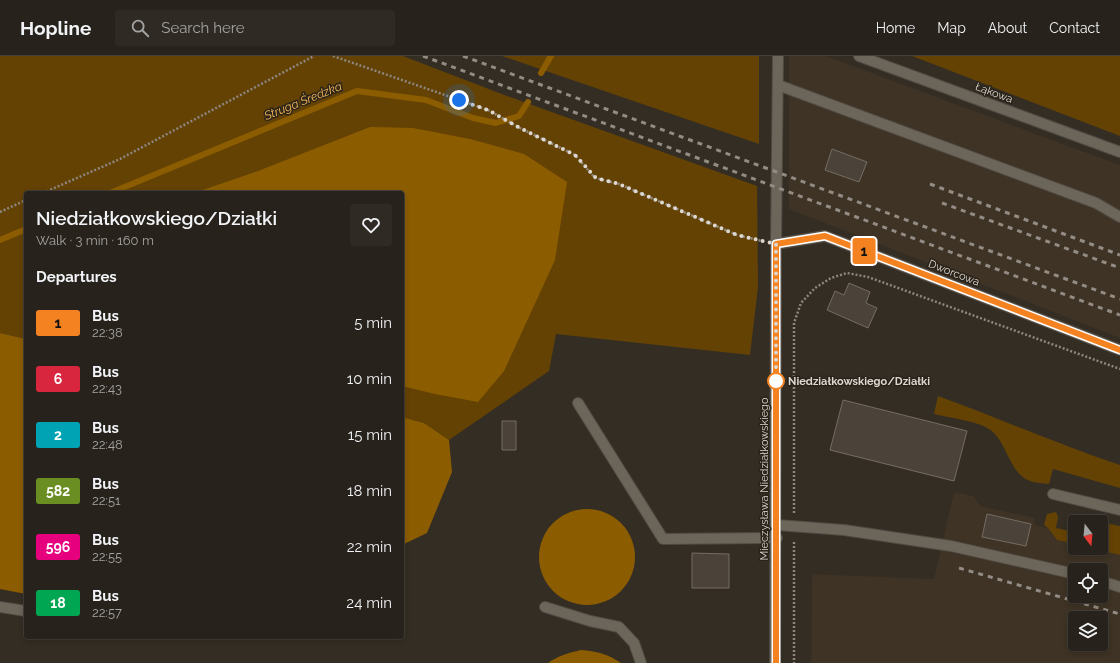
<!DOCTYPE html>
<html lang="en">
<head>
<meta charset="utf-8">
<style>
  :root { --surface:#27221b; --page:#2f2a24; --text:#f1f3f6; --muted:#a4a4a3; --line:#433f3a }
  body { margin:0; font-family:Raleway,sans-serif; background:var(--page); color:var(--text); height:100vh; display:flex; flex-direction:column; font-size:15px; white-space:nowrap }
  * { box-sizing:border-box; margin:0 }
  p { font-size:13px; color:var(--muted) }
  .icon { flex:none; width:22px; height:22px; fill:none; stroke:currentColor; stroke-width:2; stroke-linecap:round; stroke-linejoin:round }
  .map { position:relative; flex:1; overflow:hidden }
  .side { position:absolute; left:24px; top:135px; width:380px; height:448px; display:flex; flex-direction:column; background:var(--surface); border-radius:4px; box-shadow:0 2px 6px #0003,0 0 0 1px var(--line) }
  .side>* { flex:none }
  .badge { padding:0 8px; border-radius:3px; font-size:14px; line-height:26px }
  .needle { width:26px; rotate:164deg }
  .tools { position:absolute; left:1068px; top:459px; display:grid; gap:8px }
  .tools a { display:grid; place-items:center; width:40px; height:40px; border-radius:4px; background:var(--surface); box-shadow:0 2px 6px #0003,0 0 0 1px var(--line); font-size:20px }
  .you { position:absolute; width:20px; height:20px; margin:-10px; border:3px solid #fff; border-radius:50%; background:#1a73e8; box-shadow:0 0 0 6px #1a73e833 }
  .map>.badge { position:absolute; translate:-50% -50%; box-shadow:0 0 0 2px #fff }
  h2 { padding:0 12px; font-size:15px; line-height:36px }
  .round { display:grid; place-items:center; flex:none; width:42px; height:42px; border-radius:4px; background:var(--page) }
  .head { display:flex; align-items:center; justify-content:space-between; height:68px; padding:0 12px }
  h1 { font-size:19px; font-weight:600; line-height:30px }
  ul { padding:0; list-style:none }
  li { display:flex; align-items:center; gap:12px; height:56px; padding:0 12px }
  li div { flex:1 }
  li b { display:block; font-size:15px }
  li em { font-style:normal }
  li .badge { min-width:44px; font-weight:700; text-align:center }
  header { display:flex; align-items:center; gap:24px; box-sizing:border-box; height:56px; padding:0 20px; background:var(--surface); border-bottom:1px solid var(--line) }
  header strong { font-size:19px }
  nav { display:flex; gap:22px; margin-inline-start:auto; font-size:14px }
  .search { width:280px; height:36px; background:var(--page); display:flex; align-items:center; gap:10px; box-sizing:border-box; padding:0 14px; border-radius:4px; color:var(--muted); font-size:15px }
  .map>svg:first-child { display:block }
  .built { fill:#3e3324; fill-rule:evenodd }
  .green { fill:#644204 }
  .water { fill:#8c5d00 }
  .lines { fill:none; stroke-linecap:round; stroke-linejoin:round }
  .stream { stroke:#8c5d00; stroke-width:6 }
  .building { fill:#4b433a; stroke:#756d63 }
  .service-casing { stroke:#514b44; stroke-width:12 }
  .minor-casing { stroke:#514b44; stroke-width:12 }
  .tertiary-casing { stroke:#514b44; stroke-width:12 }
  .path { stroke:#8d8780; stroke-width:2.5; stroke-dasharray:2 2; stroke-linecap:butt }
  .service { stroke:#6c655a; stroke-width:10 }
  .minor { stroke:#6c655a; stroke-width:10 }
  .tertiary { stroke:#6c655a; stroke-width:10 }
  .rail { stroke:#928c85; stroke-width:3; stroke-dasharray:5 5; stroke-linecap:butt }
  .line-casing { stroke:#fff; stroke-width:9 }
  .line { stroke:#f58220; stroke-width:6 }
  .walk { stroke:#dcd7d1; stroke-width:4; stroke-dasharray:0 7.2 }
  .stop-dot { fill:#fff; stroke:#f58220; stroke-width:2 }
  .labels { text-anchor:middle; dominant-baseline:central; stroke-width:3; stroke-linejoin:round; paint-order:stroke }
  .street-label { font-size:11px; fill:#dcd7d1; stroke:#2a231a }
  .stop-label { font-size:11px; font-weight:bold; fill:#dcd7d1; stroke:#2a231a; text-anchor:start }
  .water-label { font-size:12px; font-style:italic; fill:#ffbd58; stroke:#2a231a }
</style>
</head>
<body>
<header>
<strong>Hopline</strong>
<div class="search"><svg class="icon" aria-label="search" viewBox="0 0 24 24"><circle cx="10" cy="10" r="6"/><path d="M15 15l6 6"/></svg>Search here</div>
<nav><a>Home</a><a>Map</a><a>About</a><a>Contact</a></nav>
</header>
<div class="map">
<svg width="1120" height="607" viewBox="0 0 1120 607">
  <rect width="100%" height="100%" fill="#342d24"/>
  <path class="built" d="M789 0H826L1120 109V282L789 153Z
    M954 436 973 440 981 450 1035 462 1034 469 1048 472 1057 484 1075 488V492H1090L1120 499V607H811L812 518 934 523ZM1075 514H1101V540H1075ZM1075 562H1101V588H1075Z"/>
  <path class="green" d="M0 0H403L507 40 757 130 758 231 750 299 556 278 549 315 449 384 424 367 402 361V137H26V283L0 277Z
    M502 0H759V88Z
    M912 0H1120V80Z
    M938 340C999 362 1059 389 1120 409V432L1053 413 1049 428C1043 427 1036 427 1030 425 1010 418 1008 390 993 376 981 365 950 362 934 358Z
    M1056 456 1058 461 1056 472 1070 475 1075 474V488L1057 484 1048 472 1044 469 1047 458Z
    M1105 467 1120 470V499L1090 492H1101V468Z"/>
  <path class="water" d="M370 71 413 72 470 83 524 98 567 126 555 204 504 315 478 346 435 338 402 330V137H194L258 115Z
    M0 277 26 283V538L0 533Z
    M402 361 424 367 449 384 452 416 427 477 402 489Z
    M539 501a48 48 0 1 1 96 0a48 48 0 1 1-96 0Z
    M581 594C596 595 608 598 621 607H548C558 600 568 597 581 594Z"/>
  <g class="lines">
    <path class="stream" d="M541 17 551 0
      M110 137 357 35 426 44 473 62 496 67 519 60 528 46
      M0 184 26 173"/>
  </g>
  <path class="building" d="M832 93 867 106 859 126 825 114Z
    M849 227 870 236 866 247 877 252 868 272 827 254 835 235 844 239Z
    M843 344 967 375 954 425 830 394Z
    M502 365H516V394H502Z
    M987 458 1031 468 1026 490 982 481Z
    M692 497 729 498V532H692Z"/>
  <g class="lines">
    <g class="service-casing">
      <path id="service" d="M778 29 1096 147 1120 161
        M578 347 663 483 777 482
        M1053 438 1120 454
        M777 469 844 474 951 490 1075 518
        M1101 525 1120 531
        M0 551 26 555
        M545 551 590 565 619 571 634 587 641 607"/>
    </g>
    <g class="minor-casing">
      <path id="minor" d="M859 0 1120 96
        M776 188 825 180 1120 294"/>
    </g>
    <g class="tertiary-casing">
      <path id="tertiary" d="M775 607 776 188 778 0"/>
    </g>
    <path class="path" d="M333 0 488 54 520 72 575 99 595 122 619 128 737 179 762 185
      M43 137 120 103 314 0
      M0 156 26 144
      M794 457V267L801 247 815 232 831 222 847 217 868 221 1120 313
      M794 486V607"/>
    <use href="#service" class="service"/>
    <use href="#minor" class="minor"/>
    <use href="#tertiary" class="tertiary"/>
    <path class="rail" d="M423 0 1120 259
      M463 0 1120 243
      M930 128 1120 199
      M942 147 1120 212
      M959 512 1120 558"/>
  </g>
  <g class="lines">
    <g class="line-casing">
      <path id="line" d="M776 607V188L825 180 1120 294"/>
    </g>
    <use href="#line" class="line"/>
    <path class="walk" d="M459 44 488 54 520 72 575 99 596 122 619 128 737 179 776 188V325"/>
  </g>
  <circle class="stop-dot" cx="776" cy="325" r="8"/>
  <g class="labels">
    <g class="street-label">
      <text transform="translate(994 37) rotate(20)">Łąkowa</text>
      <text transform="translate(954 217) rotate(21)">Dworcowa</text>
      <text transform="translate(764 423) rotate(-90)">Mieczysława Niedziałkowskiego</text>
    </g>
    <g class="stop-label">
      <text x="788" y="325">Niedziałkowskiego/Działki</text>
    </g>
    <g class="water-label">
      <text transform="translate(303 45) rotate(-22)">Struga Średzka</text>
    </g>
  </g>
</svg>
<div class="tools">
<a><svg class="needle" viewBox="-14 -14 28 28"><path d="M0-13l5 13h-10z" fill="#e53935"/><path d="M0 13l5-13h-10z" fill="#a4a4a3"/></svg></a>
<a><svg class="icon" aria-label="locate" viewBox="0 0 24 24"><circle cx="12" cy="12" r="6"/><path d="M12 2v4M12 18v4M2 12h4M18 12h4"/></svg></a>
<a><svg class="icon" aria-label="layers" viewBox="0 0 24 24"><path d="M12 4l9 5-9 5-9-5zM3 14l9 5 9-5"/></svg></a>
</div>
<div class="you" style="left:459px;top:44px"></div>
<b class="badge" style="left:864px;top:195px;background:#f58220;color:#111">1</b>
<section class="side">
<div class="head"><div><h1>Niedziałkowskiego/Działki</h1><p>Walk · 3 min · 160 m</p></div><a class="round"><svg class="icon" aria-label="heart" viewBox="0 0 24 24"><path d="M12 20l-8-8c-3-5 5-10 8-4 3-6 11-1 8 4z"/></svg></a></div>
<h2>Departures</h2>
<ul>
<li><span class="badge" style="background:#f58220;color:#111">1</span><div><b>Bus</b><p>22:38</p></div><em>5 min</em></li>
<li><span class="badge" style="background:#d7263d;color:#fff">6</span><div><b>Bus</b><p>22:43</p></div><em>10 min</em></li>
<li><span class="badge" style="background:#00a3b4;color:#fff">2</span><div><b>Bus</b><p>22:48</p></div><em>15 min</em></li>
<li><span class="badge" style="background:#6b8e23;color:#fff">582</span><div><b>Bus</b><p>22:51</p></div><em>18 min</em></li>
<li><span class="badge" style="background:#e6007e;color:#fff">596</span><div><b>Bus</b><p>22:55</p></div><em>22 min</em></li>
<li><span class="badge" style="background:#00a651;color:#fff">18</span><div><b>Bus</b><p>22:57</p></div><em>24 min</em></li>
</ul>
</section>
</div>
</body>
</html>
